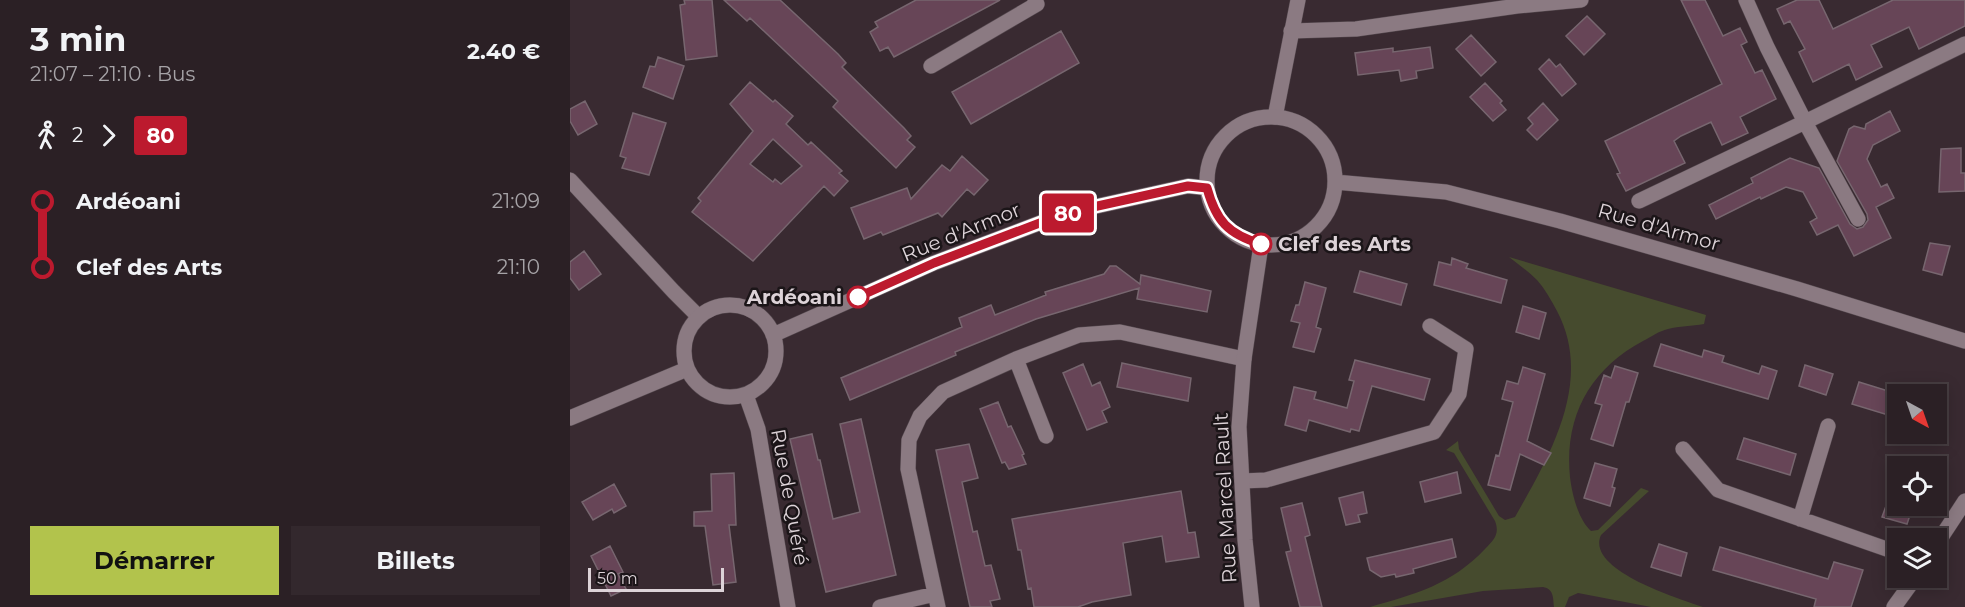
<!DOCTYPE html>
<html lang="fr">
<head>
<meta charset="utf-8">
<style>
  :root { --surface:#2b2025; --page:#33282d; --text:#f1f3f6; --muted:#a6a3a7; --line:#473e42; --accent:#b2c34c }
  body { margin:0; font-family:Montserrat,sans-serif; background:var(--page); color:var(--text); height:100vh; display:flex; flex-direction:column; font-size:22px; white-space:nowrap }
  * { box-sizing:border-box; margin:0 }
  p { font-size:20px; color:var(--muted) }
  .icon { flex:none; width:33px; height:33px; fill:none; stroke:currentColor; stroke-width:2; stroke-linecap:round; stroke-linejoin:round }
  .map { position:relative; flex:1; overflow:hidden }
  .details { display:flex; flex-direction:column; background:var(--surface); width:570px }
  .details>* { flex:none }
  .badge { padding:0 12px; border-radius:4px; font-size:21px; line-height:39px }
  .needle { width:39px; rotate:140deg }
  .tools { position:absolute; left:1317px; top:384px; display:grid; gap:12px }
  .tools a { display:grid; place-items:center; width:60px; height:60px; border-radius:0px; background:var(--surface); box-shadow:0 3px 15px #0003,0 0 0 2px var(--line); font-size:30px }
  .scale { position:absolute; left:18px; bottom:15px; width:136px; box-sizing:border-box; padding-left:6px; border:3px solid #ddd3d8; border-top:0; font-size:16px; line-height:21px; white-space:nowrap; color:#ddd3d8; -webkit-text-stroke:4px #1b1518; paint-order:stroke }
  .map>.badge { position:absolute; translate:-50% -50%; box-shadow:0 0 0 3px #fff }
  .legs { display:flex; align-items:center; gap:9px; height:66px; padding:0 30px; font-size:20px }
  .legs p { margin-inline-start:auto }
  .headline { display:flex; align-items:center; justify-content:space-between; height:102px; padding:0 30px }
  h1 { font-size:33px; font-weight:700; line-height:45px }
  .cta { display:flex; gap:12px; margin-top:auto; padding:12px 30px }
  .cta a { flex:1; height:69px; border-radius:0px; background:var(--accent); color:#111; font-size:24px; font-weight:700; line-height:69px; text-align:center }
  .cta a+a { background:var(--page); color:var(--text) }
  ul { padding:0 30px; list-style:none }
  li { display:flex; align-items:center; gap:21px; height:66px; font-size:22px }
  li i { display:grid; place-items:center; width:9px; height:100%; margin:0 8px; background:currentColor }
  li i::after { content:''; width:15px; height:15px; margin:-8px; border:4px solid; border-radius:50%; background:var(--surface) }
  li p { margin-inline-start:auto }
  li:first-child i { background:linear-gradient(#0000 50%,currentColor 0) }
  li:last-child i { background:linear-gradient(currentColor 50%,#0000 0) }
  main { display:flex; flex:1; min-height:0 }
  .map>svg:first-child { display:block }
  .green { fill:#464b2e }
  .building { fill:#674557; stroke:#77666f; stroke-width:1.5; fill-rule:evenodd }
  .lines { fill:none; stroke-linecap:round; stroke-linejoin:round }
  .minor-casing { stroke:#54484e; stroke-width:16 }
  .tertiary-casing { stroke:#54484e; stroke-width:16 }
  .secondary-casing { stroke:#54484e; stroke-width:16 }
  .minor { stroke:#8b7a82; stroke-width:15 }
  .tertiary { stroke:#8b7a82; stroke-width:15 }
  .secondary { stroke:#8b7a82; stroke-width:15 }
  .line-1-casing { stroke:#fff; stroke-width:14 }
  .line-1 { stroke:#bc1a2e; stroke-width:9 }
  .stop-1-dot { fill:#fff; stroke:#bc1a2e; stroke-width:3 }
  .labels { text-anchor:middle; dominant-baseline:central; stroke-width:5; stroke-linejoin:round; paint-order:stroke }
  .street-label { font-size:20px; fill:#ddd3d8; stroke:#1b1518 }
  .stop-label { font-size:20px; font-weight:bold; fill:#ddd3d8; stroke:#1b1518; text-anchor:start }
</style>
</head>
<body>
<main>
<section class="details">
<div class="headline"><div><h1>3 min</h1><p>21:07 – 21:10 · Bus</p></div><b>2.40 €</b></div>
<div class="legs"><svg class="icon" aria-label="walk" viewBox="0 0 24 24"><circle cx="13" cy="4" r="2"/><path d="M13 8l-2 6 4 7M11 14l-3 7M7 12l3-4h3l4 4"/></svg>2<svg class="icon" aria-label="forward" viewBox="0 0 24 24"><path d="M9 5l7 7-7 7"/></svg><b class="badge" style="background:#bc1a2e;color:#fff">80</b></div>
<ul>
<li><i style="color:#bc1a2e"></i><b>Ardéoani</b><p>21:09</p></li>
<li><i style="color:#bc1a2e"></i><b>Clef des Arts</b><p>21:10</p></li>
</ul>
<div class="cta"><a>Démarrer</a><a>Billets</a></div>
</section>
<div class="map">
<svg width="1395" height="607" viewBox="0 0 1395 607">
  <rect width="100%" height="100%" fill="#392a31"/>
  <path class="green" d="M939 257 1136 315 1134 324C1122 326 1109 326 1098 329 1089 331 1081 337 1073 341 1020 369 994 417 1000 477 1002 494 1008 519 1021 531L1028 530 1071 488 1079 491 1031 535C1015 570 1110 599 1133 607H1081L1008 593 999 597 995 607H984C983 598 984 589 973 587L913 591 821 607H800C845 594 881 585 915 549 924 540 930 534 925 521L884 453 876 450 888 441 889 449 929 516 935 520 945 517C980 455 1024 381 987 311 981 300 975 289 967 280 958 271 948 264 939 257Z"/>
  <path class="building" d="M114 0H142L147 56 116 60 110 5 115 4Z
    M154 0H210L268 54 276 63 272 67 334 128 341 136 337 140 345 147 326 168 263 107 268 101 180 18 177 21Z
    M346 0H430L324 57 318 47 310 51 300 32 308 27 305 22Z
    M1111 0H1135L1153 36 1170 28 1177 42 1171 45 1185 73 1192 70 1206 99 1170 117 1178 133 1152 145 1141 122 1111 136 1104 141 1115 163 1056 191 1047 174 1050 173 1035 141 1152 84Z
    M1227 0H1249L1263 29 1323 0H1395V26L1349 49 1339 27 1301 45 1312 67 1286 80 1279 64 1243 82 1229 52 1235 49 1220 21 1214 24 1207 9Z
    M1017 16 1035 34 1014 55 996 36Z
    M491 31 509 63 401 124 382 92Z
    M901 35 926 62 911 76 886 49Z
    M860 47 863 68 846 71 847 78 831 81 829 70 788 75 785 53 823 48V52Z
    M88 57 114 66 103 99 73 87 80 66 85 67Z
    M979 59 986 67 990 64 1006 84 992 96 969 69Z
    M180 82 203 102 205 100 223 116 216 124 238 145 241 142 272 171 269 173 278 181 264 196 254 186 183 261 122 212 131 201 128 198 183 131 160 104ZM203 139 232 166 211 184 205 179 203 182 180 164Z
    M915 83 932 101 930 103 936 110 923 121 900 97Z
    M15 101 27 124 8 135 0 121V109Z
    M973 103 988 120 967 140 957 130 963 124 958 118Z
    M1320 111 1330 131 1303 145 1297 159 1311 187 1317 184 1324 198 1306 207 1321 238 1284 256 1268 225 1247 235 1240 222 1247 218 1233 192 1216 187 1191 199 1190 197 1146 219 1139 205 1183 183 1181 178 1220 158 1249 168 1280 224 1287 229 1293 227 1298 220 1297 214 1267 161 1279 129 1284 126 1295 129 1296 124Z
    M63 113 96 123 79 175 52 168 56 158 50 156Z
    M1391 148V173H1395V191L1369 192 1371 149Z
    M392 156 418 180 404 195 397 189 372 217 368 213 313 235 311 232 294 239 281 208 337 188 341 199 372 165 380 171Z
    M1360 243 1380 246 1372 275 1353 270Z
    M14 251 31 274 9 290 0 278V262Z
    M882 258 898 264 896 268 937 280 931 303 864 285 869 262 881 265Z
    M540 266H546L570 284 571 275 641 291 637 312 567 299 569 288 466 319 385 352 386 355 280 400 271 378 392 327 389 318 421 305 425 315 476 295 475 292 534 274Z
    M790 271 837 284 831 305 784 292Z
    M735 282 756 288 746 327 751 329 744 352 723 347 730 323 721 321 726 305H729Z
    M953 306 976 313 969 339 946 332Z
    M1091 344 1132 357 1134 350 1154 356 1152 362 1189 374 1192 366 1207 371 1198 399 1084 366Z
    M785 360 860 379 854 400 802 386 789 431 781 429 780 432 739 420 736 431 715 425 724 387 746 392 744 399 777 408 784 381 779 380Z
    M552 363 621 378 618 401 547 387Z
    M513 364 522 386 530 382 540 407 532 411 537 422 517 430 493 373Z
    M1235 365 1263 374 1256 395 1229 386Z
    M1045 366 1068 373 1059 402H1056L1043 446 1021 439 1032 405 1025 403 1034 375 1041 378Z
    M953 367 975 374 957 441 981 453 974 465 950 454 940 490 918 485 926 455 929 456 943 402 932 399 937 381 948 384Z
    M1289 382 1328 394V418L1282 404Z
    M428 402 438 427 441 426 454 454 452 455 456 464 439 469 435 462 432 463 410 409Z
    M291 419 326 575 256 592 220 439 242 434 248 460H250L263 519 290 512 270 424Z
    M1174 438 1226 454 1220 475 1167 459Z
    M399 444 408 478 392 482 403 532 407 531 415 566 421 565 430 599 420 601 422 607H400L366 450Z
    M1025 463 1047 469 1042 487 1045 488 1040 506 1014 498Z
    M887 472 891 493 855 502 850 482Z
    M164 473 166 525H159L166 582 143 585 135 526H124V512L142 511 141 474Z
    M44 484 56 506 44 513 42 509 23 520 12 502Z
    M611 491 618 533 625 532 629 557 596 562 592 536 553 543 561 595 522 602 508 607H464L461 588 458 589 451 550H448L442 519Z
    M793 492 797 513 788 515 790 522 776 525 769 498Z
    M732 503 740 535 735 537 752 607H730L716 552 721 551 711 508Z
    M1316 506H1343L1337 524 1312 517Z
    M882 539 886 557 843 569 844 573 826 577 825 574 811 577 800 570 797 558Z
    M1089 544 1117 553 1111 576 1081 567Z
    M40 546 53 572 48 574 56 589 41 596 21 556Z
    M1150 547 1258 579 1264 562 1293 570 1281 607H1244L1246 599 1143 570Z"/>
  <g class="lines">
    <g class="minor-casing">
      <path id="minor" d="M1176 0 1197 47 1235 122 1395 44
        M721 31 786 29 947 6 1011 0
        M361 66 467 4 465 0
        M0 180 104 292 129 317
        M1069 201 1235 122 1288 219
        M446 359 476 436
        M176 395 188 429 218 607
        M1113 449 1148 490 1328 553
        M672 481 696 480 864 432 889 394 896 349 860 326
        M1230 519 1258 426
        M310 607 365 594
        M368 607 338 469 339 440 350 416 373 392 446 359 509 335 550 332 674 359"/>
    </g>
    <g class="tertiary-casing">
      <path id="tertiary" d="M705 117 728 0
        M1366 545 1395 501
        M682 607 675 540 669 427 674 359 691 245
        M1324 607 1345 578"/>
    </g>
    <g class="secondary-casing">
      <path id="secondary" d="M637 181a64 64 0 1 1 128 0a64 64 0 1 1-128 0Z
        M765 182 876 192 990 221 1227 289 1395 341
        M114 351a46 46 0 1 1 92 0a46 46 0 1 1-92 0Z
        M203 335 364 263 496 213 618 186 637 188
        M0 418 117 369"/>
    </g>
    <use href="#minor" class="minor"/>
    <use href="#tertiary" class="tertiary"/>
    <use href="#secondary" class="secondary"/>
  </g>
  <g class="lines">
    <g class="line-1-casing">
      <path id="line-1" d="M288 297 364 263 496 213 618 186 637 188C646 221 658 234 691 244"/>
    </g>
    <use href="#line-1" class="line-1"/>
  </g>
  <g class="stop-1-dot">
    <circle cx="691" cy="244" r="10"/>
    <circle cx="288" cy="297" r="10"/>
  </g>
  <g class="labels">
    <g class="street-label">
      <text transform="translate(1089 227) rotate(16)">Rue d'Armor</text>
      <text transform="translate(391 232) rotate(-22)">Rue d'Armor</text>
      <text transform="translate(220 497) rotate(80)">Rue de Quéré</text>
      <text transform="translate(655 498) rotate(-93)">Rue Marcel Rault</text>
    </g>
    <g class="stop-label">
      <text x="708" y="244">Clef des Arts</text>
      <text x="272" y="297" text-anchor="end">Ardéoani</text>
    </g>
  </g>
</svg>
<div class="tools">
<a><svg class="needle" viewBox="-14 -14 28 28"><path d="M0-13l5 13h-10z" fill="#e53935"/><path d="M0 13l5-13h-10z" fill="#a6a3a7"/></svg></a>
<a><svg class="icon" aria-label="locate" viewBox="0 0 24 24"><circle cx="12" cy="12" r="6"/><path d="M12 2v4M12 18v4M2 12h4M18 12h4"/></svg></a>
<a><svg class="icon" aria-label="layers" viewBox="0 0 24 24"><path d="M12 4l9 5-9 5-9-5zM3 14l9 5 9-5"/></svg></a>
</div>
<div class="scale">50 m</div>
<b class="badge" style="left:498px;top:213px;background:#bc1a2e;color:#fff">80</b>
</div>
</main>
</body>
</html>
